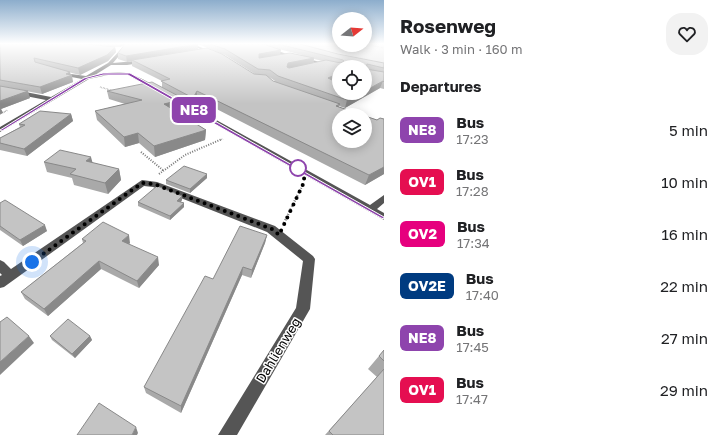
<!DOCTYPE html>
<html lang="en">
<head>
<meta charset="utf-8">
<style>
  :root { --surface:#fff; --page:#f2f2f2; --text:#202124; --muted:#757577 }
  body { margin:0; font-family:"Golos Text",sans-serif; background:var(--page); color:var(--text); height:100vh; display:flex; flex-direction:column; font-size:15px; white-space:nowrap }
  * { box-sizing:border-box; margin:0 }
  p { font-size:13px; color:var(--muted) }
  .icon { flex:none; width:22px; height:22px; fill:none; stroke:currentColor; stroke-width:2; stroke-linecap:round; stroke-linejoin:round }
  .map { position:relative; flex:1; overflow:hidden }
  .sheet { display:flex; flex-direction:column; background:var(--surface); width:340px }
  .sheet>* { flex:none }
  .badge { padding:0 8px; border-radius:6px; font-size:14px; line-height:26px }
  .needle { width:26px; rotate:73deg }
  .buttons { position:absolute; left:332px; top:12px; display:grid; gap:8px }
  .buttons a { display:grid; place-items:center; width:40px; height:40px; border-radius:50%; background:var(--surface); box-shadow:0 2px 10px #0003; font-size:20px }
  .you { position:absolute; width:20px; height:20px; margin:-10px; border:3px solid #fff; border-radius:50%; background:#1a73e8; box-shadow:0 0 0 6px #1a73e833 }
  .map>.badge { position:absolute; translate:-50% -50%; box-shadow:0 0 0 2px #fff }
  h2 { padding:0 16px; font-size:15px; line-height:36px }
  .round { display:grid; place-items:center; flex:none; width:42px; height:42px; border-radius:16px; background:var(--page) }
  .summary { display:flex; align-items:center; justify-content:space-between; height:68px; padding:0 16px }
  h1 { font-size:19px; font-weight:700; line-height:30px }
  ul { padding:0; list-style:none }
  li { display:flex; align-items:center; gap:12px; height:52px; padding:0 16px }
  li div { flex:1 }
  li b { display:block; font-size:15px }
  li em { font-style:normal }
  li .badge { min-width:44px; font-weight:700; text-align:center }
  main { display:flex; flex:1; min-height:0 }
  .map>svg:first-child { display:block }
  .green { fill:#dcdcdc }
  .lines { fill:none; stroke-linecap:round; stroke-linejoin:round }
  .path-far3 { stroke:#777; stroke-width:1; stroke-dasharray:0.5 1; stroke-linecap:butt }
  .path-far2 { stroke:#777; stroke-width:1.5; stroke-dasharray:0.5 1; stroke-linecap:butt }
  .path-far1 { stroke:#777; stroke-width:2; stroke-dasharray:1 1.5; stroke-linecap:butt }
  .path { stroke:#777; stroke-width:2.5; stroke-dasharray:1 2; stroke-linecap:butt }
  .minor { fill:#555; fill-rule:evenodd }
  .wall { fill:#a9a9a9; fill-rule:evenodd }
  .shaded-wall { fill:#898989 }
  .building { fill:#c4c4c4; stroke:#898989 }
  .line { fill:#8e44ad; stroke:#fff }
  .walk { stroke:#000; stroke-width:4; stroke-dasharray:0 7.2 }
  .stop-dot { fill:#fff; stroke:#8e44ad; stroke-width:2 }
  .labels { text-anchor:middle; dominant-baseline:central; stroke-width:3; stroke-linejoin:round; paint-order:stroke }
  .near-street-label { font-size:13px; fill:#000; stroke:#fff }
</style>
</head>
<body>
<main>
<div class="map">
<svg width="384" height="435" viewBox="0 0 384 435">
  <rect width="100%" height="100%" fill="#fff"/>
  <path class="green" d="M295 44 365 45V44H384V63Z"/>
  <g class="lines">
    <path class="path-far3" d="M365 44 384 48"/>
    <path class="path-far2" d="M100 87 114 91
      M0 114 8 110
      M220 140 223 139"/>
    <path class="path-far1" d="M141 152 164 171
      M159 174 185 155 222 139
      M300 191 303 184"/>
    <path class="path" d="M284 223 300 190"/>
    <path class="minor" d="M126 44H129L113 63 146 60 147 62 127 65H111L95 75C127 69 131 73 159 88V90H155L128 75 113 74 89 79 0 132V127L46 100 0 91V87L51 97 82 79 56 74V72L86 76 108 63Z
      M189 44H193L217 54 214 55Z
      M253 44H257L287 54 341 67 339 68 285 56Z
      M173 96 370 205 384 195V203L377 209 384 213V220L171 99 170 98Z
      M142 180 157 182 275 226 313 256 315 259 310 309 237 435H218L296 308 303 261 267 232 153 187 144 186 4 287 0 288V276L2 275 0 273V260L4 262 11 269Z"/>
  </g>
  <path class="wall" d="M0 44H300L338 54 384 63V89L380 88 345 108 339 106V107L377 120 384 119V174L365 185 197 99 193 105 184 100V108L174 111 206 130 205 140 155 157 139 143 125 147 97 120 95 111 125 104 109 99 107 91 162 87V81L132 66V61L127 62 118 59V53L124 45 120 47H115L116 52 108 61 80 75 68 72 70 75 73 82 42 94 4 87 30 98 1 109 3 113 0 114ZM198 44 225 55 255 74 198 49ZM279 49 302 55H280ZM314 59 323 61 313 63ZM339 67 365 93H339ZM268 76 269 77 275 81H273Z
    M71 114 73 121 27 156 0 150V138L20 127 19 124Z
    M44 162 93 163 119 169 121 180 108 194 74 185 72 178 47 172Z
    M207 174V178L190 193 166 184V180Z
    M182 200 181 202 184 203V207L170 220 138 206V202Z
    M0 203 47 231 23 246 0 230Z
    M267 235 265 243 251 278 242 275 181 413 146 393 144 387 213 279Z
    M82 239 130 243 129 244 159 265 139 288 101 269 48 316 25 299 21 292 83 243Z
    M50 336H90L92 340 75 358 52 340Z
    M384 350V435H325L377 377 368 369Z"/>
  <path class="shaded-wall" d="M120 44H126L120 47Z
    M198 44V49L132 60V61L127 62 126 56Z
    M115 47 116 52 108 61 80 75 78 68Z
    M281 50 280 56 259 60V54Z
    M314 58 313 64 287 70V67L288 63Z
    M70 72 71 76 72 75 73 82 42 94 40 87Z
    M339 73 338 79 327 84 328 78Z
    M383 81 380 88 345 108 347 100 361 93H365V91Z
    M28 91 30 98 1 109 3 113 0 114V101Z
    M197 91V99L193 105V98Z
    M184 99V108L164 113V104Z
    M71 114 73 121 27 156 24 149Z
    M206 130 205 140 155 157 154 146Z
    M138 133 139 143 125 147 124 137Z
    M91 157 94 168 86 161Z
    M384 167V174L365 185 369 175Z
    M119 169 121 180 108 194 105 183Z
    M207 174V178L190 193V189Z
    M182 196V200L178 205 177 201Z
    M184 203V207L170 220V216Z
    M45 225 47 231 23 246 20 240Z
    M129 235 130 243 124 248 122 241Z
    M267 235 265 243 251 278 252 270Z
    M158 257 159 265 139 288 137 281Z
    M99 261 101 269 48 316 44 309Z
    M243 267 242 275 181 413V406Z
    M29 336 34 343 0 375V362Z
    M90 336 92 340 75 358 72 354Z
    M136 427 138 433 137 435H132Z"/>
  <path class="building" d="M0 44H86L115 47 107 55 78 68 34 58 35 62 70 72 66 74 72 75 40 87 0 80Z
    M125 44H198L126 56 118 53Z
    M210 44H263L281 50 259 54V58L290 53 314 58 288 63 287 67 289 68 326 60 341 63 344 61 343 60 278 44H300L338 54 384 63V68L367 64 366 69 384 72V82L383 81 365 91V67H339V73L328 78 334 81 339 78V93H361L347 100 278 76 270 70 258 69 225 49Z
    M207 48 222 54 254 74 266 75 273 81 340 104 336 106 363 115H339V141H365V116L377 120 380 118 384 119V167L369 175 197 91 193 98 161 81 170 79 132 60Z
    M152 82 184 99 164 104 206 130 154 146 138 133 124 137 95 111 142 100 107 91Z
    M0 86 28 91 0 101Z
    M40 111 71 114 24 149 0 143V138L25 125 19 124Z
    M60 150 91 157 86 161 119 169 105 183 70 174 76 169 44 162Z
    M184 166 207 174 190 189 166 180Z
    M157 186 182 196 177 201 184 203 170 216 138 202Z
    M5 200 45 225 20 240 0 226V203Z
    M103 222 129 235 122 241 158 257 137 281 99 261 44 309 21 292 86 241 82 239Z
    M240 226 267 235 252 270 243 267 181 406 144 387 205 276 213 279Z
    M7 317 29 336 0 362V322Z
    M68 319 90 336 72 354 50 336Z
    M384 350V361L379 356Z
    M384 369V435H333L329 431Z
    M99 403 136 427 132 435H77Z"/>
  <linearGradient id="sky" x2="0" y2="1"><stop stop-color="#8cadcc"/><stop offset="0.42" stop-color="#fff"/><stop offset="1" stop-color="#fff" stop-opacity="0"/></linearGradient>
  <rect width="384" height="104" fill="url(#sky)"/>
  <path class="line" d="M103 73H130L384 217V219L381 218 128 75H103L87 79 2 131 0 130 84 78Z"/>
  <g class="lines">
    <path class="walk" d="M32 262 142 183 154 184 272 229 279 235 305 180 298 168"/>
  </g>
  <circle class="stop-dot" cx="298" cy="168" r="8"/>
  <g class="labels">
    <g class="near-street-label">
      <text transform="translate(278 350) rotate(-59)">Dahlienweg</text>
    </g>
  </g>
</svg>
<div class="buttons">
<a><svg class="needle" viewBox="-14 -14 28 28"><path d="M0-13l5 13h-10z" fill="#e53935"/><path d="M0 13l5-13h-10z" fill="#757577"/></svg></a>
<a><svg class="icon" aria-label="locate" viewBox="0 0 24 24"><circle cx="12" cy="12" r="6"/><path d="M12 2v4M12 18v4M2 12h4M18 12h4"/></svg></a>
<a><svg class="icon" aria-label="layers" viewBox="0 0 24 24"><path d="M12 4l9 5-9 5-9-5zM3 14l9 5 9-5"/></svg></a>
</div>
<div class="you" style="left:32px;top:262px"></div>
<b class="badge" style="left:194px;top:110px;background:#8e44ad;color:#fff">NE8</b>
</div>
<section class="sheet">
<div class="summary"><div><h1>Rosenweg</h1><p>Walk · 3 min · 160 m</p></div><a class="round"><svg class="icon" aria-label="heart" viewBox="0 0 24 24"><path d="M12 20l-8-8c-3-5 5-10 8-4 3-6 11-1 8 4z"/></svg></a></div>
<h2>Departures</h2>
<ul>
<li><span class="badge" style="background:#8e44ad;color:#fff">NE8</span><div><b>Bus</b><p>17:23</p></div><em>5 min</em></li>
<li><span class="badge" style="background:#e50e51;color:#fff">OV1</span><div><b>Bus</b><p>17:28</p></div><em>10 min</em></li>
<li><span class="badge" style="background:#e6007e;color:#fff">OV2</span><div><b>Bus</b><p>17:34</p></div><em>16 min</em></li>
<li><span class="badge" style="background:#003b80;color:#fff">OV2E</span><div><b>Bus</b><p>17:40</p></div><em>22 min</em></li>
<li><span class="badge" style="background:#8e44ad;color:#fff">NE8</span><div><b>Bus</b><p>17:45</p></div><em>27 min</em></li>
<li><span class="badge" style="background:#e50e51;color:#fff">OV1</span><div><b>Bus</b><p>17:47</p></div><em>29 min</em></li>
</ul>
</section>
</main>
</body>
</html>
